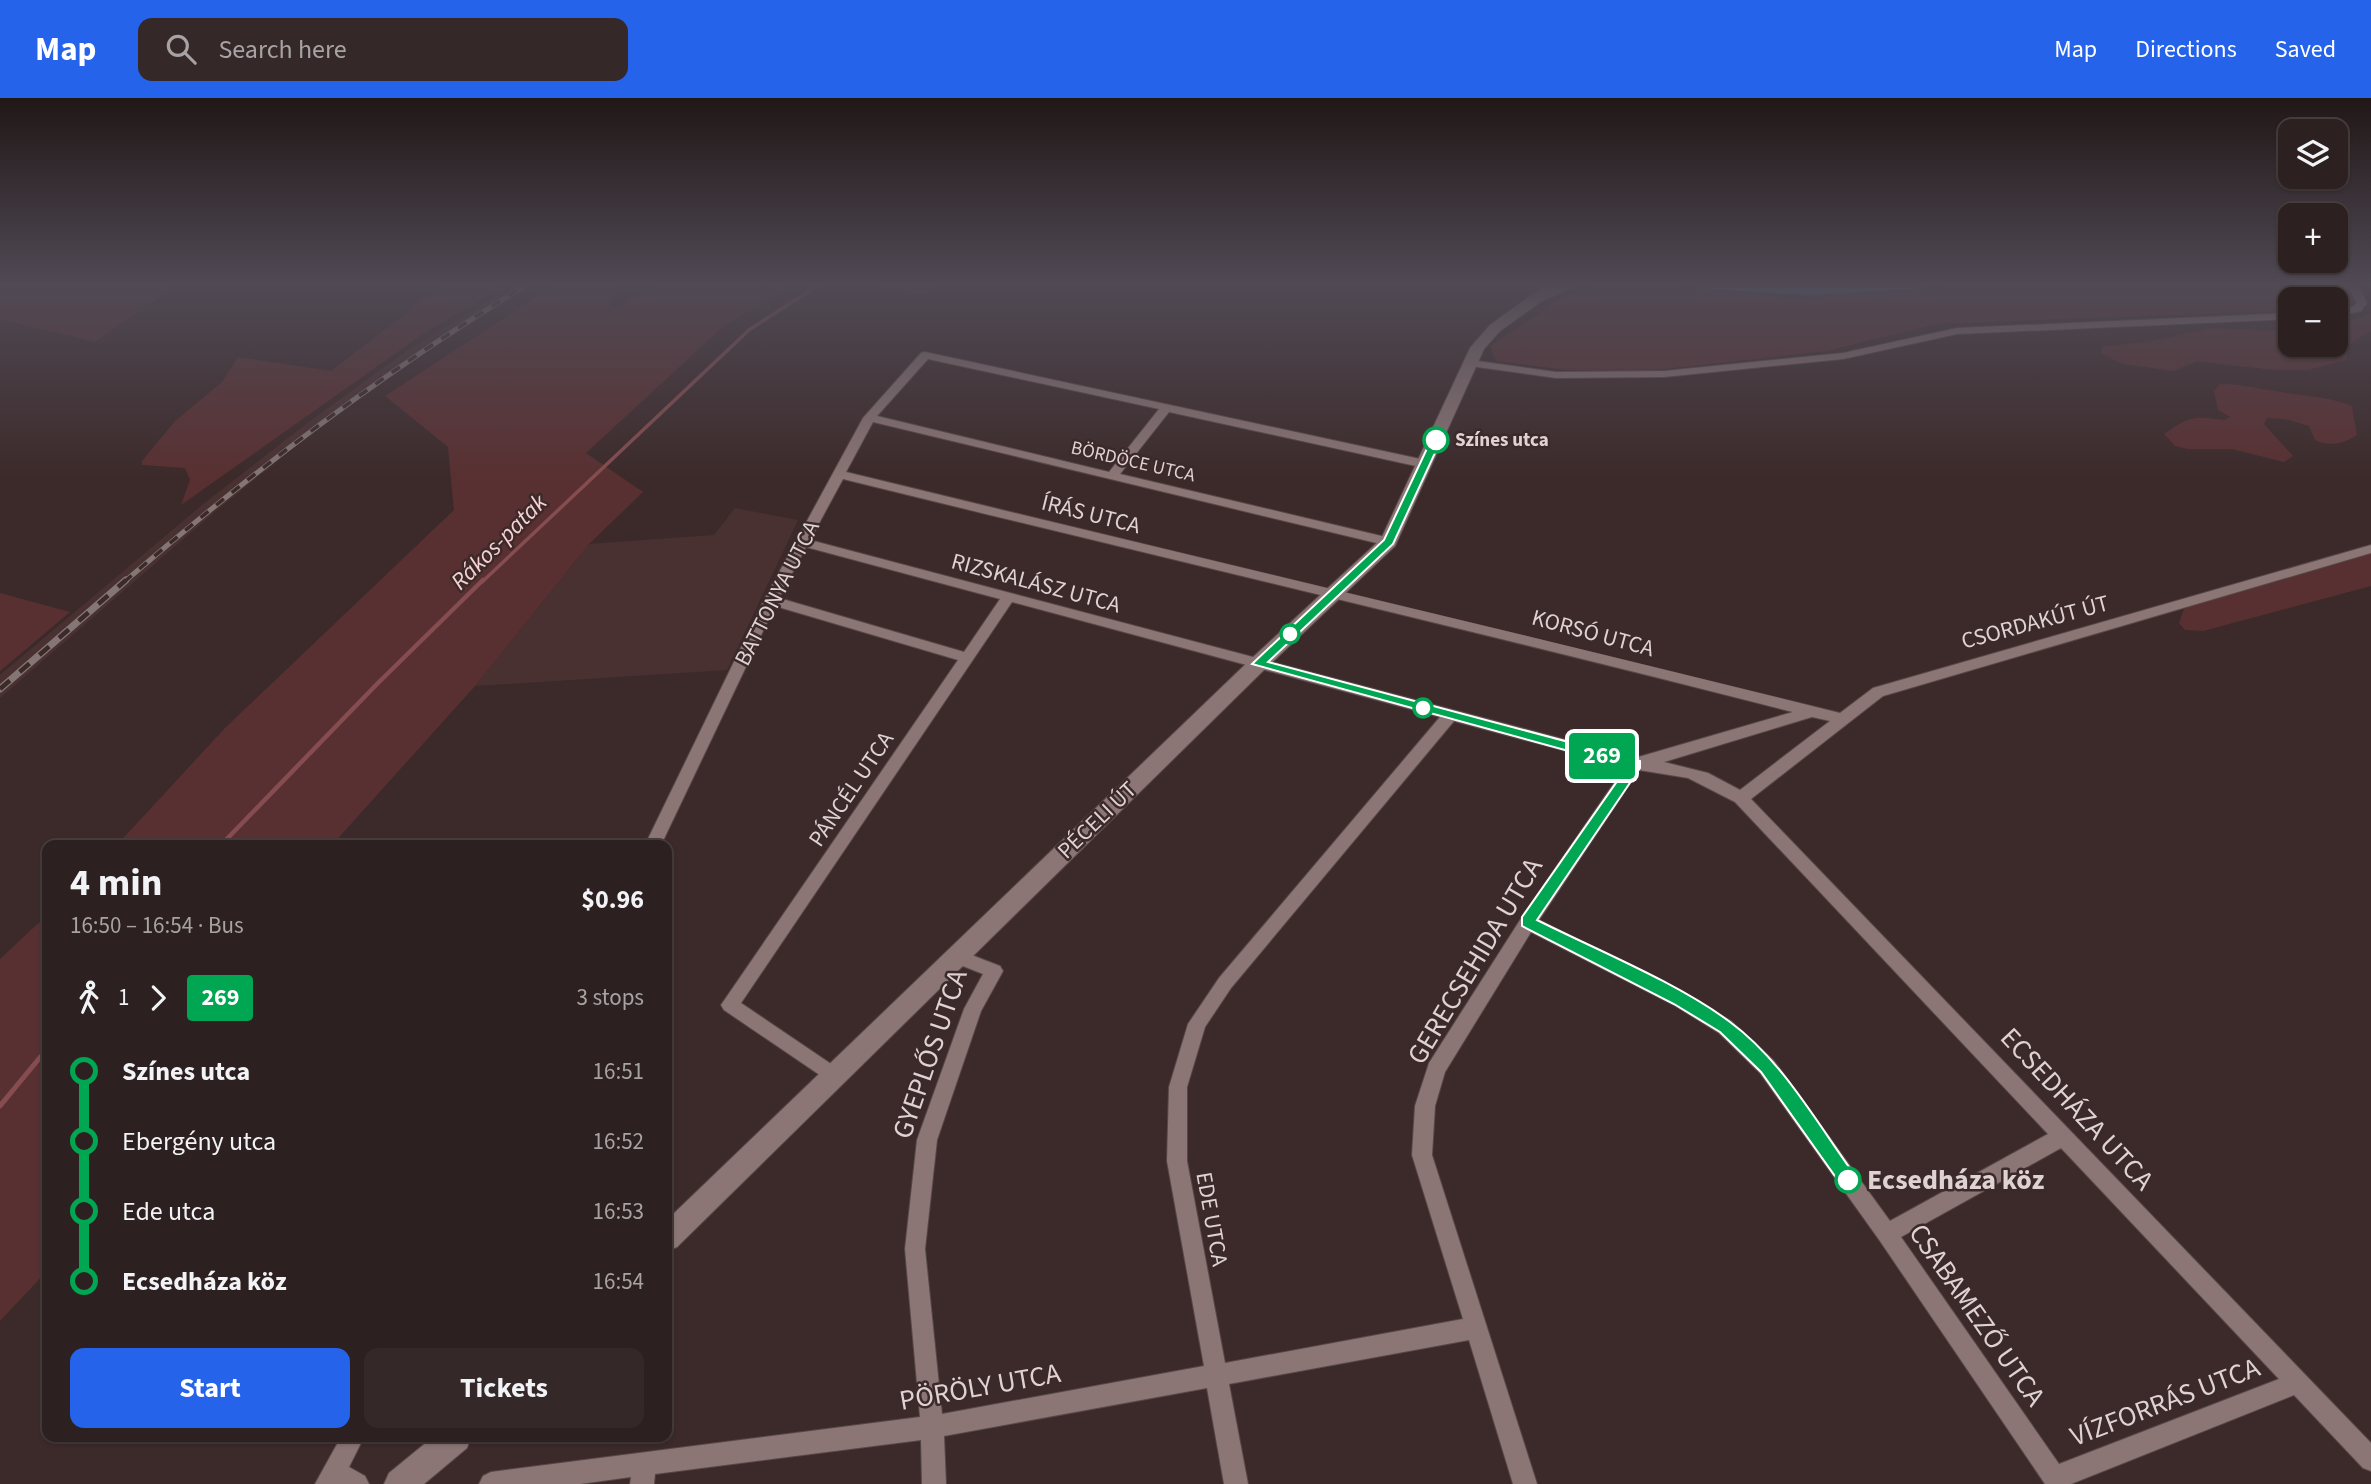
<!DOCTYPE html>
<html lang="en">
<head>
<meta charset="utf-8">
<style>
  :root { --surface:#2d2020; --page:#352829; --text:#f1f3f6; --muted:#a7a3a5; --line:#483e3e; --accent:#2563eb }
  body { margin:0; font-family:"Source Sans 3",sans-serif; background:var(--page); color:var(--text); height:100vh; display:flex; flex-direction:column; font-size:26px; white-space:nowrap }
  * { box-sizing:border-box; margin:0 }
  p { font-size:23px; color:var(--muted) }
  .icon { flex:none; width:38px; height:38px; fill:none; stroke:currentColor; stroke-width:2; stroke-linecap:round; stroke-linejoin:round }
  .map { position:relative; flex:1; overflow:hidden }
  .details { position:absolute; left:42px; top:742px; width:630px; height:602px; display:flex; flex-direction:column; background:var(--surface); border-radius:14px; box-shadow:0 2px 5px #0004,0 0 0 2px var(--line) }
  .details>* { flex:none }
  .badge { padding:0 14px; border-radius:5px; font-size:24px; line-height:46px }
  .buttons { position:absolute; left:2278px; top:21px; display:grid; gap:14px }
  .buttons a { display:grid; place-items:center; width:70px; height:70px; border-radius:14px; background:var(--surface); box-shadow:0 2px 5px #0004,0 0 0 2px var(--line); font-size:35px }
  .map>.badge { position:absolute; translate:-50% -50%; box-shadow:0 0 0 4px #fff }
  .legs { display:flex; align-items:center; gap:10px; height:77px; padding:0 28px; font-size:23px }
  .legs p { margin-inline-start:auto }
  .head { display:flex; align-items:center; justify-content:space-between; height:119px; padding:0 28px }
  h1 { font-size:38px; font-weight:700; line-height:52px }
  .action { display:flex; gap:14px; margin-top:auto; padding:14px 28px }
  .action a { flex:1; height:80px; border-radius:14px; background:var(--accent); color:#fff; font-size:28px; font-weight:700; line-height:80px; text-align:center }
  .action a+a { background:var(--page); color:var(--text) }
  ul { padding:0 28px; list-style:none }
  li { display:flex; align-items:center; gap:24px; height:70px; font-size:26px }
  li i { display:grid; place-items:center; width:10px; height:100%; margin:0 9px; background:currentColor }
  li i::after { content:''; width:18px; height:18px; margin:-9px; border:5px solid; border-radius:50%; background:var(--surface) }
  li p { margin-inline-start:auto }
  li:first-child i { background:linear-gradient(#0000 50%,currentColor 0) }
  li:last-child i { background:linear-gradient(currentColor 50%,#0000 0) }
  header { display:flex; align-items:center; gap:42px; box-sizing:border-box; height:98px; padding:0 35px; background:var(--accent); color:#fff }
  header strong { font-size:33px }
  nav { display:flex; gap:38px; margin-inline-start:auto; font-size:24px }
  .search { width:490px; height:63px; background:var(--page); display:flex; align-items:center; gap:18px; box-sizing:border-box; padding:0 24px; border-radius:14px; color:var(--muted); font-size:26px }
  .map>svg:first-child { display:block }
  .built { fill:#4a3131 }
  .green { fill:#593031 }
  .lines { fill:none; stroke-linecap:round; stroke-linejoin:round }
  .stream-far2 { stroke:#854d4f; stroke-width:3.5 }
  .stream-far1 { stroke:#854d4f; stroke-width:4.5 }
  .stream { stroke:#854d4f; stroke-width:5 }
  .street-casing { stroke:#574848; stroke-width:2 }
  .secondary-casing { stroke:#574848; stroke-width:2 }
  .highway-casing { stroke:#574848; stroke-width:2 }
  .street { fill:#8b7575; fill-rule:evenodd }
  .secondary { fill:#8b7575; fill-rule:evenodd }
  .highway { fill:#498ed7; fill-rule:evenodd }
  .rail-far1-casing { stroke:#857676; stroke-width:5 }
  .rail-casing { stroke:#857676; stroke-width:7 }
  .rail-far1 { stroke:#3c2a2a; stroke-width:3.5; stroke-dasharray:10; stroke-linecap:butt }
  .rail { stroke:#3c2a2a; stroke-width:4.5; stroke-dasharray:13; stroke-linecap:butt }
  .line-1 { fill:#00a651; stroke:#fff; stroke-width:2 }
  .stop-1-dot { fill:#fff; stroke:#00a651; stroke-width:3.5 }
  .labels { text-anchor:middle; dominant-baseline:central; stroke-width:5; stroke-linejoin:round; paint-order:stroke }
  .far-stop-label { font-size:19px; font-weight:bold; fill:#ded2d2; stroke:#3c2a2a; text-anchor:start }
  .far-street-label { font-size:19px; fill:#ded2d2; stroke:#3c2a2a }
  .street-label { font-size:23px; fill:#ded2d2; stroke:#3c2a2a }
  .water-label { font-size:24px; font-style:italic; fill:#f8d2d2; stroke:#3c2a2a }
  .near-street-label { font-size:28px; fill:#ded2d2; stroke:#3c2a2a }
  .near-stop-label { font-size:28px; font-weight:bold; fill:#ded2d2; stroke:#3c2a2a; text-anchor:start }
</style>
</head>
<body>
<header>
<strong>Map</strong>
<div class="search"><svg class="icon" aria-label="search" viewBox="0 0 24 24"><circle cx="10" cy="10" r="6"/><path d="M15 15l6 6"/></svg>Search here</div>
<nav><a>Map</a><a>Directions</a><a>Saved</a></nav>
</header>
<div class="map">
<svg width="2371" height="1386" viewBox="0 0 2371 1386">
  <rect width="100%" height="100%" fill="#3c2a2a"/>
  <path class="built" d="M516 186H534L425 255 321 328 218 411 0 600V577L202 407 306 326 408 252Z
    M735 410 798 422 727 572 475 588 589 446 714 437Z"/>
  <path class="green" d="M0 186H178L95 244 0 221Z
    M444 186H506L420 238 181 407 190 382 185 370 142 367V363L175 323 222 284 238 259 331 273Z
    M556 186H619L605 217 659 186H793L724 228 586 355 643 394 589 446 475 588 332 747H117L225 630 454 412 448 349 385 298Z
    M856 186H944L924 197Z
    M1612 186H1649L1797 200 1990 186H2324L2348 207 2336 209V201H2291V212L1937 226 1827 253 1648 273 1566 272 1496 263 1490 248 1571 194Z
    M2371 216V233L2349 247 2346 262 2308 272H2273L2197 263 2174 273 2122 266 2101 255 2102 249 2157 242 2212 230 2291 234V247H2336V227Z
    M2220 286C2244 286 2258 291 2281 294 2305 298 2329 299 2352 308L2357 337C2343 346 2331 349 2315 342L2309 328 2285 321 2267 320 2264 326 2293 358 2284 364 2232 351H2188L2175 348 2164 336C2191 318 2191 318 2224 322L2230 319 2218 312 2214 293Z
    M2371 454V488L2203 533 2185 532 2179 525 2184 511 2197 505Z
    M0 495 70 514 0 573Z
    M47 817V1173L0 1223V861Z"/>
  <g class="lines">
    <path class="stream-far2" d="M482 484 749 232 820 186"/>
    <path class="stream-far1" d="M221 747 377 586 483 482"/>
    <path class="stream" d="M0 1008 47 951"/>
    <g class="street-casing">
      <path id="street" d="M2348 186H2358L2367 205 2361 213 2336 218V212L2353 209 2357 205Z
        M2291 215V221L1957 236 1843 261 1664 279 1556 280 1470 268 1464 265 1470 262 1556 274 1664 273 1843 255 1957 230Z
        M925 254 1425 362 1431 366 1425 370 1169 314 1120 376 1394 441V447L1389 448 873 324 846 374C1177 455 1509 532 1840 615L1873 590 2371 447V455L1883 598 1751 701 2371 1345V1373L2363 1370 2294 1297 2071 1386H2045L1880 1143 1760 975 1719 935 1674 907 1531 834 1445 974 1435 1008 1432 1057 1537 1386H1513L1469 1242 1229 1286 1248 1386H1224L1207 1290 944 1338 946 1386H922L921 1342 655 1376 654 1386H630L631 1379 580 1386H479L483 1378 491 1374 920 1319 905 1151 917 1042 964 911 983 876 950 863 947 858 950 853 956 851 1000 868 1003 873 981 913 937 1042 925 1151 942 1316 1204 1268 1167 1063 1169 989 1188 926 1219 880 1440 619 1012 504 741 905 840 972 842 978 840 984 833 986 724 912 721 907 958 562 775 508 661 747H645L764 502 863 320 921 255ZM928 261 1159 311 1109 374 877 318ZM843 381C1159 459 1477 533 1793 614L1635 660 810 442ZM806 449 1000 501 964 554 779 500ZM1812 619 1830 623 1740 692 1708 675 1664 664ZM1454 623 1625 669 1522 819 1429 965 1415 1008 1412 1057 1463 1221 1225 1265 1187 1063V989L1205 929 1231 890ZM1639 672 1688 680 1735 704 2048 1036 1890 1123 1774 963 1731 923 1686 897 1539 822ZM2061 1050 2279 1281 2059 1366 1901 1139Z
        M341 1339H364L349 1369 365 1378 369 1386H315Z"/>
    </g>
    <g class="secondary-casing">
      <path id="secondary" d="M1547 186H1582L1542 203 1500 233 1484 251 1395 448 1265 571 677 1149 667 1153V1122L1251 561 1381 441 1470 250 1490 227Z
        M433 1339H471L467 1350 424 1386H384L389 1375Z"/>
    </g>
    <g class="highway-casing">
      <path id="highway" d="M1692 186 1810 189 1927 186 1920 190 1810 197 1699 190Z"/>
    </g>
    <use href="#street" class="street"/>
    <use href="#secondary" class="secondary"/>
    <use href="#highway" class="highway"/>
    <g class="rail-far1-casing">
      <path id="rail-far1" d="M124 484C252 374 384 273 528 186"/>
    </g>
    <g class="rail-casing">
      <path id="rail" d="M0 591 126 482"/>
    </g>
    <use href="#rail-far1" class="rail-far1"/>
    <use href="#rail" class="rail"/>
  </g>
  <linearGradient id="sky" x2="0" y2="1"><stop stop-color="#211717"/><stop offset="0.49" stop-color="#504a55"/><stop offset="1" stop-color="#504a55" stop-opacity="0"/></linearGradient>
  <rect width="2371" height="380" fill="url(#sky)"/>
  <path class="line-1" d="M1436 339 1441 342 1393 446 1268 564 1640 663V670L1537 822C1597 852 1678 885 1730 924 1782 962 1817 1025 1854 1076L1857 1082 1854 1088H1842L1761 974 1720 934 1674 906 1522 828V819L1627 669 1252 566 1384 442 1431 342Z"/>
  <g class="stop-1-dot">
    <circle cx="1436" cy="342" r="12"/>
    <circle cx="1290" cy="536" r="9"/>
    <circle cx="1423" cy="610" r="9"/>
    <circle cx="1848" cy="1082" r="12"/>
  </g>
  <g class="labels">
    <g class="far-stop-label">
      <text x="1455" y="342">Színes utca</text>
    </g>
    <g class="far-street-label">
      <text transform="translate(1133 364) rotate(13)">BÖRDÖCE UTCA</text>
    </g>
    <g class="street-label">
      <text transform="translate(1091 416) rotate(14)">ÍRÁS UTCA</text>
      <text transform="translate(1036 485) rotate(15)">RIZSKALÁSZ UTCA</text>
      <text transform="translate(777 495) rotate(-63)">BATTONYA UTCA</text>
      <text transform="translate(2035 524) rotate(-15)">CSORDAKÚT ÚT</text>
      <text transform="translate(1593 535) rotate(15)">KORSÓ UTCA</text>
      <text transform="translate(851 691) rotate(-56)">PÁNCÉL UTCA</text>
      <text transform="translate(1097 722) rotate(-44)">PÉCELI ÚT</text>
      <text transform="translate(1212 1121) rotate(80)">EDE UTCA</text>
    </g>
    <g class="water-label">
      <text transform="translate(499 444) rotate(-45)">Rákos-patak</text>
    </g>
    <g class="near-street-label">
      <text transform="translate(1475 863) rotate(-59)">GERECSEHIDA UTCA</text>
      <text transform="translate(930 956) rotate(-71)">GYEPLŐS UTCA</text>
      <text transform="translate(2077 1011) rotate(47)">ECSEDHÁZA UTCA</text>
      <text transform="translate(1977 1217) rotate(55)">CSABAMEZŐ UTCA</text>
      <text transform="translate(980 1289) rotate(-10)">PÖRÖLY UTCA</text>
      <text transform="translate(2165 1304) rotate(-21)">VÍZFORRÁS UTCA</text>
    </g>
    <g class="near-stop-label">
      <text x="1867" y="1082">Ecsedháza köz</text>
    </g>
  </g>
</svg>
<div class="buttons">
<a><svg class="icon" aria-label="layers" viewBox="0 0 24 24"><path d="M12 4l9 5-9 5-9-5zM3 14l9 5 9-5"/></svg></a>
<a>+</a>
<a>−</a>
</div>
<b class="badge" style="left:1602px;top:658px;background:#00a651;color:#fff">269</b>
<section class="details">
<div class="head"><div><h1>4 min</h1><p>16:50 – 16:54 · Bus</p></div><b>$0.96</b></div>
<div class="legs"><svg class="icon" aria-label="walk" viewBox="0 0 24 24"><circle cx="13" cy="4" r="2"/><path d="M13 8l-2 6 4 7M11 14l-3 7M7 12l3-4h3l4 4"/></svg>1<svg class="icon" aria-label="forward" viewBox="0 0 24 24"><path d="M9 5l7 7-7 7"/></svg><b class="badge" style="background:#00a651;color:#fff">269</b><p>3 stops</p></div>
<ul>
<li><i style="color:#00a651"></i><b>Színes utca</b><p>16:51</p></li>
<li><i style="color:#00a651"></i><span>Ebergény utca</span><p>16:52</p></li>
<li><i style="color:#00a651"></i><span>Ede utca</span><p>16:53</p></li>
<li><i style="color:#00a651"></i><b>Ecsedháza köz</b><p>16:54</p></li>
</ul>
<div class="action"><a>Start</a><a>Tickets</a></div>
</section>
</div>
</body>
</html>
